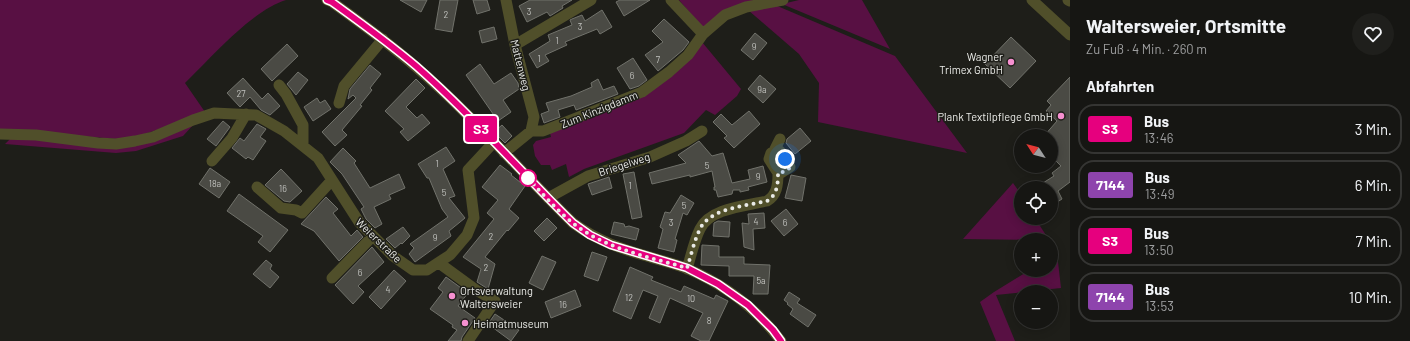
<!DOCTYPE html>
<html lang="de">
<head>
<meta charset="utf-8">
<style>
  :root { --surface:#161613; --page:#1f1f1c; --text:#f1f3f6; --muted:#9e9fa0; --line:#353533 }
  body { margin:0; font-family:Barlow,sans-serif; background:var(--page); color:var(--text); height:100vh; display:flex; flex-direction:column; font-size:15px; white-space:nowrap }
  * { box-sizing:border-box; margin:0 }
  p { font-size:13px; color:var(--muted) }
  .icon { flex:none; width:22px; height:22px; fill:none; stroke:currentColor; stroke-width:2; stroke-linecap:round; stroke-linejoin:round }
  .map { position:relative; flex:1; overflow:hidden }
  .sheet { display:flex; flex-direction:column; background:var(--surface); width:340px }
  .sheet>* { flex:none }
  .badge { padding:0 8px; border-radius:3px; font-size:14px; line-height:26px }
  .needle { width:26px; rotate:306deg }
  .fabs { position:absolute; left:1014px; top:129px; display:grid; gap:8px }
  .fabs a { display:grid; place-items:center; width:44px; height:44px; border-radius:50%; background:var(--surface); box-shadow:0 2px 10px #0003,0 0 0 1px var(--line); font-size:20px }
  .you { position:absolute; width:20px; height:20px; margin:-10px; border:3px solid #fff; border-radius:50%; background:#1a73e8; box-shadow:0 0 0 6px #1a73e833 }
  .map>.badge { position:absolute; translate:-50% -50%; box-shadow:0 0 0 2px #fff }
  h2 { padding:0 16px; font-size:15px; line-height:36px }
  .round { display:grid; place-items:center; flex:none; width:42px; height:42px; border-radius:21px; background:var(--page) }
  .head { display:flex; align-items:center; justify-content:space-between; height:68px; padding:0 16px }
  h1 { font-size:19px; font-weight:700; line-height:30px }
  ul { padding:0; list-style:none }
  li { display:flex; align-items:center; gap:12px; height:50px; margin:0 8px 6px; padding:0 8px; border:2px solid var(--line); border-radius:16px }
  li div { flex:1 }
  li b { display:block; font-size:15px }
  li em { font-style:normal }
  li .badge { min-width:44px; font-weight:700; text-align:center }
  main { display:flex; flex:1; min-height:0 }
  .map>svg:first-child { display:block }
  .green { fill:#581043 }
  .building { fill:#4a4a44; stroke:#71726b }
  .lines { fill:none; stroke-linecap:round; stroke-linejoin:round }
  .minor { stroke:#504f2a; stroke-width:11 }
  .line-casing { stroke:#fff; stroke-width:9 }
  .line { stroke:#e6007e; stroke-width:6 }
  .walk { stroke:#e9eae6; stroke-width:4; stroke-dasharray:0 7.2 }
  .poi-dot { fill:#f690d0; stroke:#1e1e19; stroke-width:1.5 }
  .stop-dot { fill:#fff; stroke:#e6007e; stroke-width:2 }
  .labels { text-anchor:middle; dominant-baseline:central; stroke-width:3; stroke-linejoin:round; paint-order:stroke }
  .number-label { font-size:9px; fill:#c1c2be }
  .poi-label { font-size:11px; fill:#e9eae6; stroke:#1e1e19; text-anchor:end }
  .street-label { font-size:11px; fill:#e9eae6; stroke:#1e1e19 }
</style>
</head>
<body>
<main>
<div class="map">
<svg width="1070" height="341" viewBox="0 0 1070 341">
  <rect width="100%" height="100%" fill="#1e1e19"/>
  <path class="green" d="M0 0H286C252 10 211 58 185 83L205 112 186 120 127 140 0 129Z
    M679 0H775L703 28Z
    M799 0H862L890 49 782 4Z
    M775 5 895 56 967 153 818 122 819 83 799 54 748 10Z
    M702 42 741 89 737 96 715 115 706 110 684 133 584 169 569 177 566 164 552 170 550 165H541L535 156 533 145 536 141 551 137 550 133 624 105 653 89Z
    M195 123 183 136 136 151 116 153 5 144 10 139 21 136 102 147Z
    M1013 183 1021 194V218H1035L1049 240 963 239Z
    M1051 259H1055L1058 262 1061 288 996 295 1015 341H996L980 302 994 292 1030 270H1051Z"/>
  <path class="building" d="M400 0H427L421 12Z
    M440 0H458L452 32 435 29Z
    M473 0H487L490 10 477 14Z
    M530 0H572L562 6 563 8 550 16 547 12 527 22 519 6Z
    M620 0H650L624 16 616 2Z
    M602 10 612 27 600 34 597 29 565 42 567 45 545 55 549 61 537 68 529 54 550 41 548 35 572 25 570 20 572 19 582 15 585 21Z
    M664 19 689 42 683 50 658 71 645 55 663 42 652 31Z
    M494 27 497 39 482 43 479 31Z
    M755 33 767 43 753 60 741 50Z
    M1011 37 1036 61 1010 88 985 64Z
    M287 44 298 56 272 81 261 69Z
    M633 58 647 80 639 86 630 89 617 68Z
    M480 64 494 84 511 73 518 83 519 89 503 100 511 112 498 121 466 75Z
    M370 65 381 74 370 88 372 90 360 105 362 106 342 130 347 135 335 146 322 132 356 98 353 95 348 99 350 89Z
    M298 72 308 80 296 95 287 84Z
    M760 75 776 89 763 103 748 89Z
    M1070 77V182L1058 191 1062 199 1051 206V188H1035L1054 176 1052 173 1061 166 1051 156V136H1044L1057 121 1046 111 1051 105 1047 101Z
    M243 78 262 99 268 93 280 106 270 115 261 110 250 97 240 107 227 93Z
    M416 79 425 88 406 107 417 118 422 114 430 123 408 141 400 132 404 129 385 111Z
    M598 79 603 90 614 86 618 94 576 110 574 105 558 110 560 117 544 123 541 114 549 111 546 103 571 96 592 87 591 83Z
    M317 98 320 103 325 100 331 109 313 121 304 107Z
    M749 111 760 124 734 148 724 138 727 136 713 122 721 114 732 125Z
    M223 121 230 127 216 146 207 139Z
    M257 124 266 129 260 137 266 141 253 160 248 157 246 159 232 148 240 138 244 141Z
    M502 125 512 136 505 143 494 132Z
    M800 128 811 141 795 154 786 143 787 139Z
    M699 141 712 156 723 153 732 183 750 179 748 170 763 166 767 182 748 187 749 190 740 192V190H733L732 194 718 197 716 190H714V187H715L712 171 690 177V175L652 184 649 173 686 163 678 155Z
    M446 147 455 161 443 169 455 196 449 198 465 218 449 231 451 236 415 262 409 254 414 248 410 244 448 217 442 209 429 178H427L418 164Z
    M343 148 356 161 354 163 370 188 399 174 405 188 389 195 391 199 374 207 382 224 375 228 366 219 361 209 364 207 342 174 330 162Z
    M500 165 512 174 511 175 525 186 509 209 519 218 508 231 507 230 485 257 495 264 488 289 477 282 481 269 463 257 494 219 487 213 498 200 482 187Z
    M210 168 230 182 219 198 199 184Z
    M281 169 302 191 290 202 284 201 265 185Z
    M634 172 642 217 632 219 623 174Z
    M791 175 806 178 802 201 785 198Z
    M609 177 612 188 592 195 588 184Z
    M239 194 288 230 270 252 258 242 263 236 227 211Z
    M681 195 694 203 687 215 683 213 675 239 677 240 674 252 658 248 663 229 660 227 665 212 670 213Z
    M326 197 338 209 333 213 351 236 357 230 363 237 339 261 314 231 301 224Z
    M786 209 798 224 784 236 771 221Z
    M764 213 765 228 753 229 754 250 744 247 742 223 749 224 748 214Z
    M547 218 557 228 544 241 534 231Z
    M718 221 730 222 729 237 713 236 714 223Z
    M614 222 624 224 625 227 629 226 639 229 636 240 611 234Z
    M403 227 410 236 402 244 401 243 395 248 386 239Z
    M702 245 719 246V257H744V264L770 265 768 294H753L754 276H729V266L701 265Z
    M372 247 384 262 358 286 364 292 353 304 335 285Z
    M592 252 607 257 598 281 584 276Z
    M542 256 556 262 543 290 529 283Z
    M266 260 272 265 270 269 279 277 270 288 253 274Z
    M630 267 653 277 651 280 681 292 684 286 714 299 716 295 728 301 709 341H701L691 336 703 313 670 298 660 323 649 318 658 296 643 290 631 319 613 311Z
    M394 270 406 281 381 309 369 297Z
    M446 277 468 293 458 306 475 318 462 337 461 341H448L457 330 452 327 453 325 430 309 443 292 438 288Z
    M575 290 581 306 551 318 545 302Z
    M789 292 800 299 797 303 816 315 808 327 790 314 793 309 787 304 788 303 784 300Z
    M495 314 519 330 511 341 488 324Z"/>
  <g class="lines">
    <path class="minor" d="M327 0 332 2C361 23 389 43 416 67 472 115 520 171 573 223 598 241 621 249 650 257 663 261 676 264 688 269 725 285 757 309 781 341
      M506 0 515 45 534 117 531 131
      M671 0 703 34
      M1032 0 1070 35
      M1068 0 1070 1
      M515 45 591 0
      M279 85 286 94 303 125V146
      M339 103 344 86 383 39
      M0 134 36 135 98 143 116 144 135 141 153 137 193 120 214 113 256 115 284 131 318 158 359 222 393 256 413 270H427L450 255 467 235 474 218 468 170 494 142
      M774 151H780L790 167 781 173H778L769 159 771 153Z
      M774 151 780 139
      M504 153 531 131H543L642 92 669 72 688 55 703 34 725 15 746 7 783 0
      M212 161 232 138 246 114
      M257 187 281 208 296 210 302 213 332 180
      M548 198 588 176 650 157 686 141 702 131
      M439 263 476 290 495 301 468 341
      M687 269C691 256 694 241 700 229 710 208 746 206 767 201 777 195 778 185 778 173
      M332 278 373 236"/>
  </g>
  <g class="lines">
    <g class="line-casing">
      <path id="line" d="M327 0 332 2C361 23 389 43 416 66 472 115 520 171 573 223L590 235 611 245 687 268 718 284 748 305 773 330 781 341"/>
    </g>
    <use href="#line" class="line"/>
    <path class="walk" d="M528 178 526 176C541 192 556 210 574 224 606 249 649 257 687 268 691 256 694 241 700 229 710 208 746 206 767 201 777 195 778 185 778 173H781L790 168 785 159"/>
  </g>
  <g class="poi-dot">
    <circle cx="1011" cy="62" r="4"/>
    <circle cx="1061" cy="116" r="4"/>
    <circle cx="452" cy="296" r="4"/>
    <circle cx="465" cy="323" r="4"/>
  </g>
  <circle class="stop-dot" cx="528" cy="178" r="8"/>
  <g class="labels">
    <g class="number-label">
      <text x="529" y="11">3</text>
      <text x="446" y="14">2</text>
      <text x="580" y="26">3</text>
      <text x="557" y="40">1</text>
      <text x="754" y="46">9</text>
      <text x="539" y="58">1</text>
      <text x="658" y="59">7</text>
      <text x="632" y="75">6</text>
      <text x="762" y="89">9a</text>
      <text x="241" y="93">27</text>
      <text x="437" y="163">1</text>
      <text x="707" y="165">5</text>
      <text x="758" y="176">9</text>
      <text x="215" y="183">18a</text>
      <text x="630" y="185">1</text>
      <text x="283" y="188">16</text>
      <text x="444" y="192">5</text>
      <text x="684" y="205">5</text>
      <text x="756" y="221">4</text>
      <text x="671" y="222">3</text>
      <text x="785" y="222">6</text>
      <text x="491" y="236">2</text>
      <text x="435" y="237">9</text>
      <text x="486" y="267">2</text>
      <text x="360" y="272">6</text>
      <text x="761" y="280">5a</text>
      <text x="388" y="289">4</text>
      <text x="629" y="297">12</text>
      <text x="691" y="298">10</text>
      <text x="563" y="304">16</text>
      <text x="709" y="320">8</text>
    </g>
    <g class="poi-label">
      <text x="1003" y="56">Wagner<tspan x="1003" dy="13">Trimex GmbH</tspan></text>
      <text x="1053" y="116">Plank Textilpflege GmbH</text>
      <text x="460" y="290" text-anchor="start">Ortsverwaltung<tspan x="460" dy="13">Waltersweier</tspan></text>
      <text x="473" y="323" text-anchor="start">Heimatmuseum</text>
    </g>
    <g class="street-label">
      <text transform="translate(521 65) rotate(76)">Mattenweg</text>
      <text transform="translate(599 109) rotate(-22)">Zum Kinzigdamm</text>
      <text transform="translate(624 164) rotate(-18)">Briegelweg</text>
      <text transform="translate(379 240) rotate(44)">Weierstraße</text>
    </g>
  </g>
</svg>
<div class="fabs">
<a><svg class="needle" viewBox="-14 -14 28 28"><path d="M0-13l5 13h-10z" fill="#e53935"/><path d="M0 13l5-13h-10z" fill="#9e9fa0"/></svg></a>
<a><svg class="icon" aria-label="locate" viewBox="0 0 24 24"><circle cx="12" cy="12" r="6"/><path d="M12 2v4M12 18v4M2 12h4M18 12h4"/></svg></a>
<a>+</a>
<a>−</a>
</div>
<div class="you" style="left:785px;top:159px"></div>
<b class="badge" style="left:481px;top:129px;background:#e6007e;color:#fff">S3</b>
</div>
<section class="sheet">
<div class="head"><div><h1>Waltersweier, Ortsmitte</h1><p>Zu Fuß · 4 Min. · 260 m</p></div><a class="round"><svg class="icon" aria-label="heart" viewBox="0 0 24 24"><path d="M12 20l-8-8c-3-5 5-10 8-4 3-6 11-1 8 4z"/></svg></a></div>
<h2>Abfahrten</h2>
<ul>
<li><span class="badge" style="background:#e6007e;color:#fff">S3</span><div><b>Bus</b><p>13:46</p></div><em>3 Min.</em></li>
<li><span class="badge" style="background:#8e44ad;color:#fff">7144</span><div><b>Bus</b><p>13:49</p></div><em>6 Min.</em></li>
<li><span class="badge" style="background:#e6007e;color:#fff">S3</span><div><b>Bus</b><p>13:50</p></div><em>7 Min.</em></li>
<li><span class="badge" style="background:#8e44ad;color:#fff">7144</span><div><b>Bus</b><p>13:53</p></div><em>10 Min.</em></li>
</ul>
</section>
</main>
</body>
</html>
